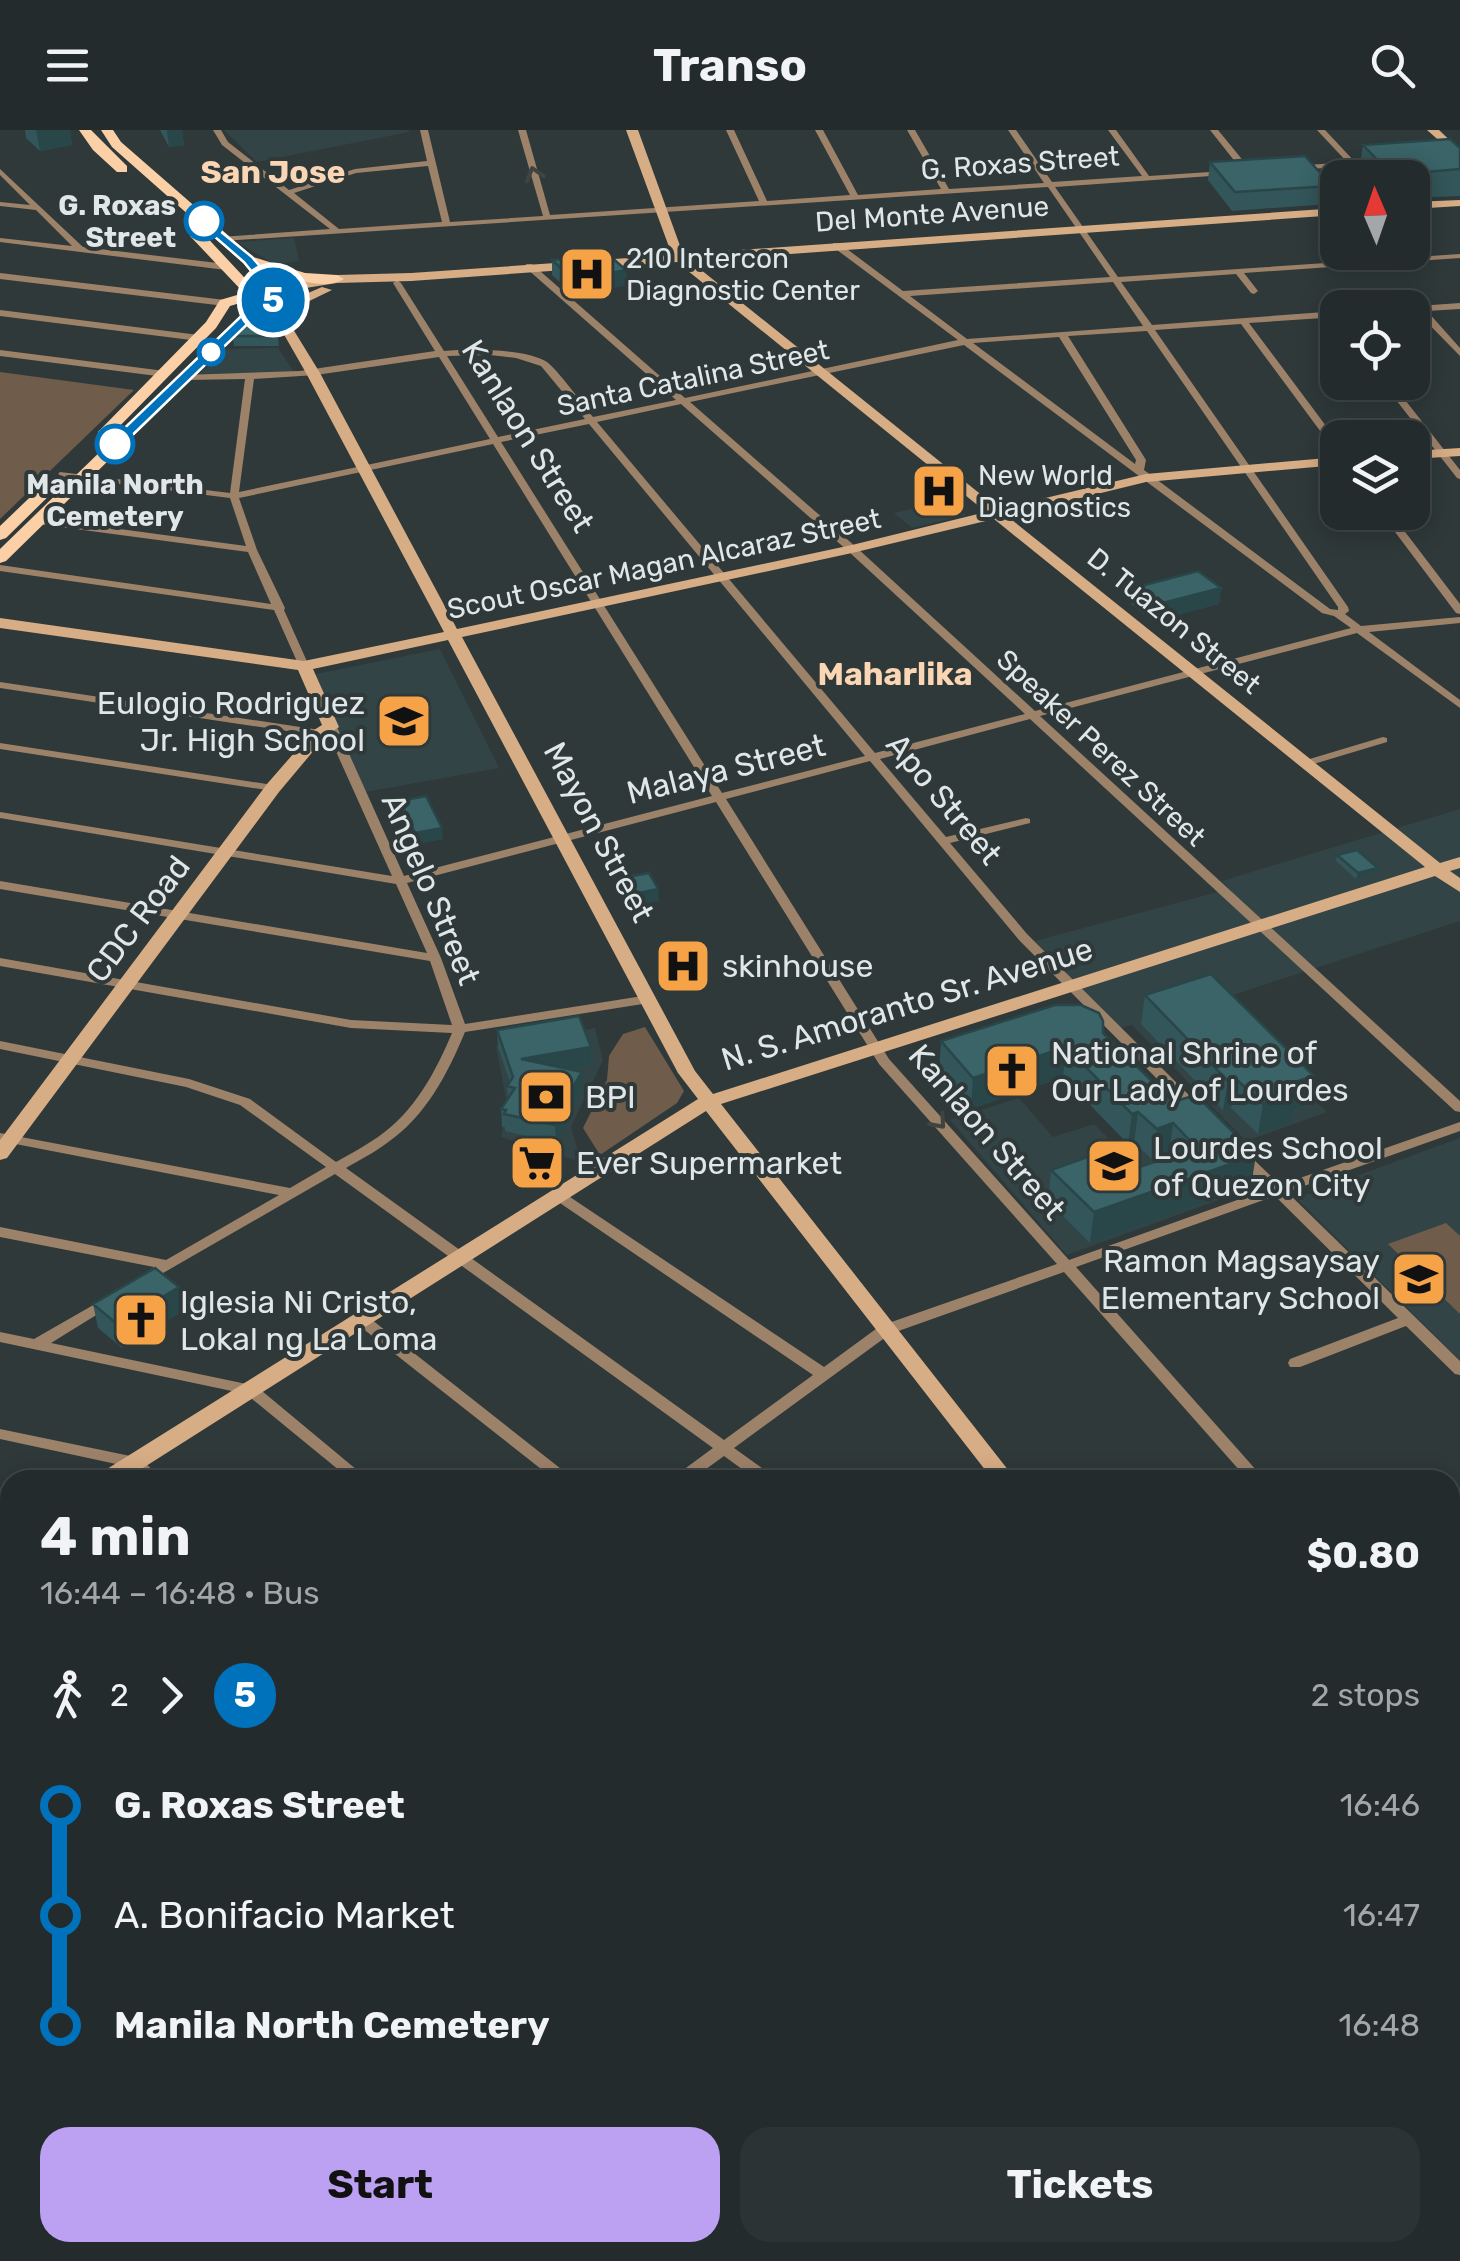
<!DOCTYPE html>
<html lang="en">
<head>
<meta charset="utf-8">
<style>
  :root { --surface:#232b2c; --page:#2b3334; --text:#f1f3f6; --muted:#a3a7a9; --line:#404748; --accent:#bca0f2 }
  body { margin:0; font-family:Rubik,sans-serif; background:var(--page); color:var(--text); height:100vh; display:flex; flex-direction:column; font-size:38px; white-space:nowrap }
  * { box-sizing:border-box; margin:0 }
  p { font-size:32px; color:var(--muted) }
  .icon { flex:none; width:55px; height:55px; fill:none; stroke:currentColor; stroke-width:2; stroke-linecap:round; stroke-linejoin:round }
  .map { position:relative; flex:1; overflow:hidden }
  .side { position:absolute; left:0px; top:1340px; width:1460px; height:792px; display:flex; flex-direction:column; background:var(--surface); border-radius:30px 30px 0 0; box-shadow:0 5px 25px #0003,0 0 0 2px var(--line) }
  .side>* { flex:none }
  .badge { padding:0 20px; border-radius:32px; font-size:35px; line-height:65px }
  .needle { width:65px; rotate:358deg }
  .buttons { position:absolute; left:1320px; top:30px; display:grid; gap:20px }
  .buttons a { display:grid; place-items:center; width:110px; height:110px; border-radius:20px; background:var(--surface); box-shadow:0 5px 25px #0003,0 0 0 2px var(--line); font-size:50px }
  .map>.badge { position:absolute; translate:-50% -50%; box-shadow:0 0 0 5px #fff }
  .legs { display:flex; align-items:center; gap:15px; height:110px; padding:0 40px; font-size:32px }
  .legs p { margin-inline-start:auto }
  .summary { display:flex; align-items:center; justify-content:space-between; height:170px; padding:0 40px }
  h1 { font-size:55px; font-weight:700; line-height:75px }
  .primary-button { display:flex; gap:20px; margin-top:auto; padding:20px 40px }
  .primary-button a { flex:1; height:115px; border-radius:30px; background:var(--accent); color:#111; font-size:40px; font-weight:700; line-height:115px; text-align:center }
  .primary-button a+a { background:var(--page); color:var(--text) }
  ul { padding:0 40px; list-style:none }
  li { display:flex; align-items:center; gap:35px; height:110px; font-size:38px }
  li i { display:grid; place-items:center; width:15px; height:100%; margin:0 12px; background:currentColor }
  li i::after { content:''; width:25px; height:25px; margin:-12px; border:8px solid; border-radius:50%; background:var(--surface) }
  li p { margin-inline-start:auto }
  li:first-child i { background:linear-gradient(#0000 50%,currentColor 0) }
  li:last-child i { background:linear-gradient(currentColor 50%,#0000 0) }
  header { display:flex; justify-content:space-between; align-items:center; height:130px; padding:0 40px; background:var(--surface); font-size:45px; font-weight:700 }
  .map>svg:first-child { display:block }
  .built { fill:#334446 }
  .green { fill:#6f5c4b }
  .lines { fill:none; stroke-linecap:round; stroke-linejoin:round }
  .street { fill:#9d826a; fill-rule:evenodd }
  .secondary { fill:#d7ad85; fill-rule:evenodd }
  .primary { fill:#fcd0a7; fill-rule:evenodd }
  .wall { fill:#325659 }
  .shaded-wall { fill:#294649 }
  .building { fill:#3a6468; stroke:#294649; stroke-width:2.5 }
  .oneway { stroke:#404441 }
  .line-1 { fill:#0072bc; stroke:#fff; stroke-width:2.5 }
  .stop-1-dot { fill:#fff; stroke:#0072bc; stroke-width:5 }
  .labels { text-anchor:middle; dominant-baseline:central; stroke-width:8; stroke-linejoin:round; paint-order:stroke }
  .far-street-label { font-size:28px; fill:#e1e7e8; stroke:#2f393a }
  .far-stop-label { font-size:28px; font-weight:bold; fill:#e1e7e8; stroke:#2f393a; text-anchor:end }
  .far-poi-label { font-size:28px; fill:#e1e7e8; stroke:#2f393a; text-anchor:start }
  .far-quarter-label { font-size:32px; font-weight:bold; fill:#fbd6b5; stroke:#2f393a }
  .street-label { font-size:32px; fill:#e1e7e8; stroke:#2f393a }
  .poi-label { font-size:32px; fill:#e1e7e8; stroke:#2f393a; text-anchor:start }
</style>
</head>
<body>
<header><svg class="icon" aria-label="menu" viewBox="0 0 24 24"><path d="M4 6h16M4 12h16M4 18h16"/></svg>Transo<svg class="icon" aria-label="search" viewBox="0 0 24 24"><circle cx="10" cy="10" r="6"/><path d="M15 15l6 6"/></svg></header>
<div class="map">
<svg width="1460" height="2131" viewBox="0 0 1460 2131">
  <rect width="100%" height="100%" fill="#2f393a"/>
  <path class="built" d="M224 0H409V2L257 32Z
    M294 108 299 131 276 135 237 112Z
    M278 218 294 242 199 244 227 219Z
    M948 370 966 385 912 398 894 383Z
    M440 519 499 638 360 663 316 544Z
    M1460 679V791L1208 873 1327 982 1246 1011 1132 895 1121 898 1035 811 1229 759 1222 751Z
    M595 898 603 930 571 997 581 1032 501 1007 507 974 496 916Z
    M1019 968 1053 1007 1094 994 1115 1015 1193 989 1257 1056 1067 1125 950 990Z
    M1460 1008V1230L1296 1068Z"/>
  <path class="green" d="M0 242 134 260 0 389Z
    M645 897 684 961 677 973 600 1025 583 998 607 950 609 926 623 904Z
    M1446 1093 1460 1106V1184L1388 1114Z"/>
  <g class="lines">
    <path class="street" d="M213 0H221L228 12 289 60 355 39 427 31 420 0H428L450 92 543 86 518 0H526L550 85 759 71 726 0H734L767 71 850 65 815 0H823L858 65 941 59 907 0H915L949 59 1044 53 1008 0H1016L1052 52 1142 46 1108 0H1116L1149 46 1225 41 1229 43 1225 45 1055 57 1118 147 1460 124V128L1244 143 1258 161 1254 164 1251 163 1236 144 1121 152 1152 195 1338 181V187L1249 193 1338 312V322L1335 321 1241 194 1155 200 1348 477 1349 481 1345 484 1361 496 1460 487V493L1369 502 1460 570V578L1357 503 1040 586 1460 971V982L1455 981 1030 589 880 629 946 707 1026 688 1030 689V693L950 713 1027 804 1201 977 1203 980 1201 983H1191L1019 810 870 631 726 669 889 929 1069 1130 1268 1059 1238 1030 1236 1027 1238 1024H1248L1280 1055 1460 992V1001L1287 1062 1460 1231V1245L1455 1244 1406 1196 1300 1237H1290L1288 1233 1290 1229 1398 1188 1275 1066 1076 1137 1265 1350H1248L1064 1142 890 1204 734 1318 773 1346 776 1350H757L724 1326 691 1350H672L675 1346 713 1318 335 1044 144 1154 137 1149 154 1137 0 1107V1097L166 1130 279 1065 0 1011V1003L290 1058 326 1037 240 975 186 957 0 919V911L189 949 250 969 336 1032C350 1024 365 1016 378 1007 415 981 435 943 452 903L351 898 0 836V828L351 890 452 895 430 831 0 759V751L427 823 396 754 0 688V682L392 746 325 597 331 594 337 597 404 746 712 666 493 314 239 368 257 420 285 478 284 480 309 536 304 539 299 536 274 480 0 441V435L271 474 248 422 38 394 33 391 38 388 246 416 230 368 63 347 58 344 60 342 230 363 245 249 186 250 183 249V245L300 241 435 221 393 153 397 150 401 153 444 221C469 219 525 218 547 232 557 239 584 276 593 287L676 270 526 138V134H532L685 268 958 210 833 117V113H839L903 161 1110 147 1048 57 223 111H220V107L330 99 222 15ZM428 36 442 92 339 99 294 63 356 43ZM1113 152 1143 196 967 209 910 166ZM1147 201 1338 477V480L1330 479 1144 340 1146 330 1068 206ZM1059 207 1136 330 1135 334 973 213ZM964 215 1322 483 1334 486 1351 498 1035 581 856 417 690 272ZM490 225 516 228 541 236 585 289 498 307 447 226ZM439 227 490 309 239 362 254 249 316 245ZM681 274 848 421 1025 584 875 623 597 292ZM589 294 865 626 722 663 501 312ZM716 672 879 934 1057 1134 880 1196 824 1237 564 1063H554L552 1066 554 1069 813 1245 724 1310 346 1038C359 1030 374 1023 387 1013 426 986 447 945 465 902L649 873 655 869 649 865 465 894 441 828 407 753Z
      M1210 0H1218L1250 39V43H1244Z
      M1317 0H1325L1355 32 1374 31 1378 33 1374 35 1293 40 1292 38 1296 36 1347 32Z
      M0 39 83 117 226 134 230 137 226 140 0 112V108L72 116 36 80 0 76V72L30 75 0 45Z
      M0 143 225 170 229 173 225 176 0 149Z
      M1460 173V179L1427 181 1460 218V226L1414 179 1418 176Z
      M0 180 199 205 203 208 199 211 0 186Z
      M0 220 165 241 169 244 165 247 0 226Z
      M1382 252H1391L1460 340V349L1457 348Z
      M1380 382H1390L1460 474V484L1456 483Z
      M0 552 320 600 326 603 320 606 0 558Z
      M1383 607 1387 608V612L1307 636 1301 633 1303 631Z
      M0 613 273 655 279 658 273 661 0 619Z
      M109 1166 114 1168 116 1171 114 1174 51 1213 256 1256 369 1350H351L246 1264 0 1212V1202L34 1209Z
      M362 1185 367 1186 570 1346 573 1350H555L357 1194 355 1190 357 1186Z
      M0 1299 140 1328 163 1350H145L130 1337 0 1309Z
      M1450 1560 1460 1567V1585L1450 1578Z
      M0 1613 10 1619V1637L0 1631Z
      M10 1833V1851L0 1856V1838Z
      M0 1857 10 1863V1884L0 1878Z
      M1460 1924V1945L1450 1950V1929Z
      M226 2122H249L253 2131H231Z
      M495 2122H519L524 2131H500Z
      M762 2122H786L791 2131H767Z
      M1027 2122H1052L1057 2131H1033Z
      M1275 2122H1317L1322 2131H1298L1295 2129 1293 2131H1270Z"/>
    <path class="secondary" d="M626 0H638L683 124 1338 78V85L690 131 999 379 1146 344 1338 327V335L1146 352 1007 386 1440 733 1460 727V738L1450 741 1460 748V762L1435 746 721 974 1016 1350H993L706 981 124 1350H96L99 1344 698 969 678 943 448 510 313 539 339 597 326 606 279 662 7 1028 0 1030V1010L267 654 314 600 322 595 298 540 0 498V488L304 531 444 502 306 243 282 201 269 193 255 173 257 170H265L283 191 292 170 322 157 332 160 301 175 292 192H285L293 199 320 243 457 499 852 415 986 382 677 132 411 151 337 153 274 163 268 159 337 145 411 143 672 125ZM994 389 1425 737 713 964 695 941 462 507 852 423Z
      M1427 0H1439L1460 20V29Z
      M1460 70V76L1412 79V72Z
      M1460 318V326L1412 329V321Z
      M1460 1363V1380L1450 1383V1366Z
      M10 1402V1422L0 1426V1406Z
      M1450 1894 1460 1898V1930L1450 1926Z
      M410 2122H445L442 2131H407Z"/>
    <path class="primary" d="M79 0H91L127 36V42H117L93 20Z
      M101 0H113L121 12 253 127 305 143 337 145 344 149C323 162 285 146 263 139L287 168 285 171 266 176 6 431 0 433V419L253 173 250 170 230 176 216 198 108 308H98V302L206 192 220 170 244 163 190 106V100H200L256 160 264 158 243 133 112 17Z
      M49 349 63 352 6 408 0 410V396Z"/>
  </g>
  <path class="wall" d="M25 0H70L72 15 40 21 26 8Z
    M160 0H182L184 15 169 17Z
    M1363 15 1460 18V66L1412 68V48H1365L1359 41Z
    M1210 32 1332 56 1329 74 1232 81 1208 50Z
    M552 130 626 140 627 155 575 165 552 145Z
    M233 206H278L279 216H234Z
    M920 344 955 365 937 370 919 355Z
    M1133 458H1221L1219 474 1153 491 1131 474Z
    M400 671 443 709 416 714 401 683Z
    M1337 725 1378 738 1377 743 1356 749 1336 731Z
    M616 749 659 771 626 777 617 761Z
    M1145 865 1309 975 1294 980 1292 992 1258 1004 1231 978 1223 980 1141 894Z
    M497 900 591 917 592 935 568 939 583 960 570 981V989L556 1013 505 1001V997H502L501 979 508 968 507 956 510 952 498 917Z
    M1103 903 1251 1056 1090 1113 1048 1071 1051 1040 1112 1046 1171 1026 1169 1024 1153 1030 1134 1013 1128 1014 1063 947 971 979 939 942 941 911Z
    M179 1157 183 1181 122 1218 98 1198 93 1174Z"/>
  <path class="shaded-wall" d="M36 0H70L72 15 40 21Z
    M167 0H182L184 15 169 17Z
    M1416 42 1412 64V48H1392V45Z
    M626 140 627 155 575 165 574 150Z
    M956 355 955 365 937 370 938 359Z
    M1221 458 1219 474 1153 491 1155 475Z
    M442 698 443 709 416 714 415 703Z
    M1378 738 1377 743 1356 749 1358 743Z
    M658 759 659 771 626 777 625 766Z
    M591 917 592 935 522 947 521 929Z
    M1066 917 1063 947 971 979 973 948Z
    M582 942 583 960 570 981V989L556 1013 555 995 565 970Z
    M1314 946 1309 975 1294 980 1292 992 1258 1004 1263 974 1288 954Z
    M1235 948 1231 978 1223 980 1228 951Z
    M1138 982 1134 1013 1128 1014 1132 984Z
    M1173 993 1169 1024 1153 1030 1157 999Z
    M1256 1025 1251 1056 1090 1113 1094 1082Z
    M179 1157 183 1181 122 1218 117 1194Z"/>
  <path class="building" d="M1450 9 1460 18V39L1392 45 1363 15Z
    M1305 26 1332 56 1235 62 1210 32Z
    M610 126 626 140 574 150 552 130Z
    M248 190 263 191 278 206H233Z
    M938 340 956 355 938 359 920 344Z
    M1198 441 1221 458 1155 475 1133 458Z
    M426 666 442 698 415 703 400 671Z
    M1357 720 1378 738 1358 743 1337 725Z
    M649 743 658 759 625 766 616 749Z
    M1211 844 1314 946 1288 954 1297 963 1263 974 1235 948 1228 951 1145 865Z
    M1055 875H1081L1099 883 1103 891V903L1173 972 1196 965 1256 1025 1094 1082 1051 1040 1093 1025 1112 1046 1197 1018 1173 993 1157 999 1138 982 1132 984 1066 917 973 948 941 911Z
    M579 886 591 917 521 929 582 942 565 970 569 971 555 995 504 984 506 980 501 979 515 958 507 956 513 947 497 900Z
    M155 1138 179 1157 117 1194 93 1174Z"/>
  <defs><path id="oneway-chevron" d="M-2-3.5L2.5 0L-2 3.5" fill="none" stroke-width="1.6" stroke-linecap="round" stroke-linejoin="round" transform="scale(2.5)"/></defs>
  <g class="oneway">
    <use href="#oneway-chevron" transform="translate(534 44) rotate(-106)"/>
    <use href="#oneway-chevron" transform="translate(939 992) rotate(49)"/>
  </g>
  <path class="line-1" d="M204 88 252 127 286 168 266 176 120 317H111V311L257 171 272 167 244 132 200 94Z"/>
  <defs>
    <g id="hospital-square" transform="scale(2.875)"><rect x="-9" y="-9" width="18" height="18" rx="4" fill="#f6a247" stroke="#2f393a"/><path d="M-5-5h3v3.5h4V-5h3V5h-3V1.5h-4V5h-3Z" fill="#111"/></g>
    <g id="school-square" transform="scale(2.875)"><rect x="-9" y="-9" width="18" height="18" rx="4" fill="#f6a247" stroke="#2f393a"/><path d="M0-5L7-2L0 1L-7-2ZM-4 1L0 2.5L4 1V4Q0 6-4 4Z" fill="#111"/></g>
    <g id="church-square" transform="scale(2.875)"><rect x="-9" y="-9" width="18" height="18" rx="4" fill="#f6a247" stroke="#2f393a"/><path d="M-1.2-6h2.4v3.5h3.3v2.4h-3.3V6h-2.4V-.1h-3.3v-2.4h3.3Z" fill="#111"/></g>
    <g id="bank-square" transform="scale(2.875)"><rect x="-9" y="-9" width="18" height="18" rx="4" fill="#f6a247" stroke="#2f393a"/><path d="M-6-4H6V4H-6ZM0-2.3a2.3 2.3 0 1 0 0 4.6a2.3 2.3 0 1 0 0-4.6Z" fill="#111"/></g>
    <g id="supermarket-square" transform="scale(2.875)"><rect x="-9" y="-9" width="18" height="18" rx="4" fill="#f6a247" stroke="#2f393a"/><path d="M-6-5.5h2.5l.6 2H6L4.5 2H-2.5L-4.4-4H-6ZM-1.5 3.2a1.3 1.3 0 1 0 .1 0ZM3 3.2a1.3 1.3 0 1 0 .1 0Z" fill="#111"/></g>
  </defs>
  <g fill-rule="evenodd">
    <use href="#hospital-square" x="587" y="144"/>
    <use href="#hospital-square" x="939" y="361"/>
    <use href="#school-square" x="404" y="591"/>
    <use href="#hospital-square" x="683" y="836"/>
    <use href="#church-square" x="1012" y="941"/>
    <use href="#bank-square" x="546" y="967"/>
    <use href="#supermarket-square" x="537" y="1033"/>
    <use href="#school-square" x="1114" y="1036"/>
    <use href="#school-square" x="1419" y="1149"/>
    <use href="#church-square" x="141" y="1190"/>
  </g>
  <g class="stop-1-dot">
    <circle cx="204" cy="91" r="18"/>
    <circle cx="211" cy="222" r="12"/>
    <circle cx="115" cy="314" r="18"/>
  </g>
  <g class="labels">
    <g class="far-street-label">
      <text transform="translate(1020 33) rotate(-4)">G. Roxas Street</text>
      <text transform="translate(932 84) rotate(-4)">Del Monte Avenue</text>
      <text transform="translate(693 248) rotate(-12)">Santa Catalina Street</text>
      <text transform="translate(664 434) rotate(-12)">Scout Oscar Magan Alcaraz Street</text>
      <text transform="translate(1174 491) rotate(39)">D. Tuazon Street</text>
      <text transform="translate(1101 618) rotate(43)">Speaker Perez Street</text>
    </g>
    <g class="far-stop-label">
      <text x="176" y="75">G. Roxas<tspan x="176" dy="32">Street</tspan></text>
      <text x="115" y="354" text-anchor="middle">Manila North<tspan x="115" dy="32">Cemetery</tspan></text>
    </g>
    <g class="far-poi-label">
      <text x="626" y="128">210 Intercon<tspan x="626" dy="32">Diagnostic Center</tspan></text>
      <text x="978" y="345">New World<tspan x="978" dy="32">Diagnostics</tspan></text>
    </g>
    <g class="far-quarter-label">
      <text x="273" y="42">San Jose</text>
      <text x="895" y="544">Maharlika</text>
    </g>
    <g class="street-label">
      <text transform="translate(528 306) rotate(58)">Kanlaon Street</text>
      <text transform="translate(726 639) rotate(-14)">Malaya Street</text>
      <text transform="translate(944 669) rotate(50)">Apo Street</text>
      <text transform="translate(599 702) rotate(62)">Mayon Street</text>
      <text transform="translate(431 759) rotate(67)">Angelo Street</text>
      <text transform="translate(138 789) rotate(-53)">CDC Road</text>
      <text transform="translate(907 874) rotate(-17)">N. S. Amoranto Sr. Avenue</text>
      <text transform="translate(987 1002) rotate(49)">Kanlaon Street</text>
    </g>
    <g class="poi-label">
      <text x="365" y="573" text-anchor="end">Eulogio Rodriguez<tspan x="365" dy="37">Jr. High School</tspan></text>
      <text x="722" y="836">skinhouse</text>
      <text x="1051" y="923">National Shrine of<tspan x="1051" dy="37">Our Lady of Lourdes</tspan></text>
      <text x="585" y="967">BPI</text>
      <text x="1153" y="1018">Lourdes School<tspan x="1153" dy="37">of Quezon City</tspan></text>
      <text x="576" y="1033">Ever Supermarket</text>
      <text x="1380" y="1131" text-anchor="end">Ramon Magsaysay<tspan x="1380" dy="37">Elementary School</tspan></text>
      <text x="180" y="1172">Iglesia Ni Cristo,<tspan x="180" dy="37">Lokal ng La Loma</tspan></text>
    </g>
  </g>
</svg>
<div class="buttons">
<a><svg class="needle" viewBox="-14 -14 28 28"><path d="M0-13l5 13h-10z" fill="#e53935"/><path d="M0 13l5-13h-10z" fill="#a3a7a9"/></svg></a>
<a><svg class="icon" aria-label="locate" viewBox="0 0 24 24"><circle cx="12" cy="12" r="6"/><path d="M12 2v4M12 18v4M2 12h4M18 12h4"/></svg></a>
<a><svg class="icon" aria-label="layers" viewBox="0 0 24 24"><path d="M12 4l9 5-9 5-9-5zM3 14l9 5 9-5"/></svg></a>
</div>
<b class="badge" style="left:273px;top:170px;background:#0072bc;color:#fff">5</b>
<section class="side">
<div class="summary"><div><h1>4 min</h1><p>16:44 – 16:48 · Bus</p></div><b>$0.80</b></div>
<div class="legs"><svg class="icon" aria-label="walk" viewBox="0 0 24 24"><circle cx="13" cy="4" r="2"/><path d="M13 8l-2 6 4 7M11 14l-3 7M7 12l3-4h3l4 4"/></svg>2<svg class="icon" aria-label="forward" viewBox="0 0 24 24"><path d="M9 5l7 7-7 7"/></svg><b class="badge" style="background:#0072bc;color:#fff">5</b><p>2 stops</p></div>
<ul>
<li><i style="color:#0072bc"></i><b>G. Roxas Street</b><p>16:46</p></li>
<li><i style="color:#0072bc"></i><span>A. Bonifacio Market</span><p>16:47</p></li>
<li><i style="color:#0072bc"></i><b>Manila North Cemetery</b><p>16:48</p></li>
</ul>
<div class="primary-button"><a>Start</a><a>Tickets</a></div>
</section>
</div>
</body>
</html>
